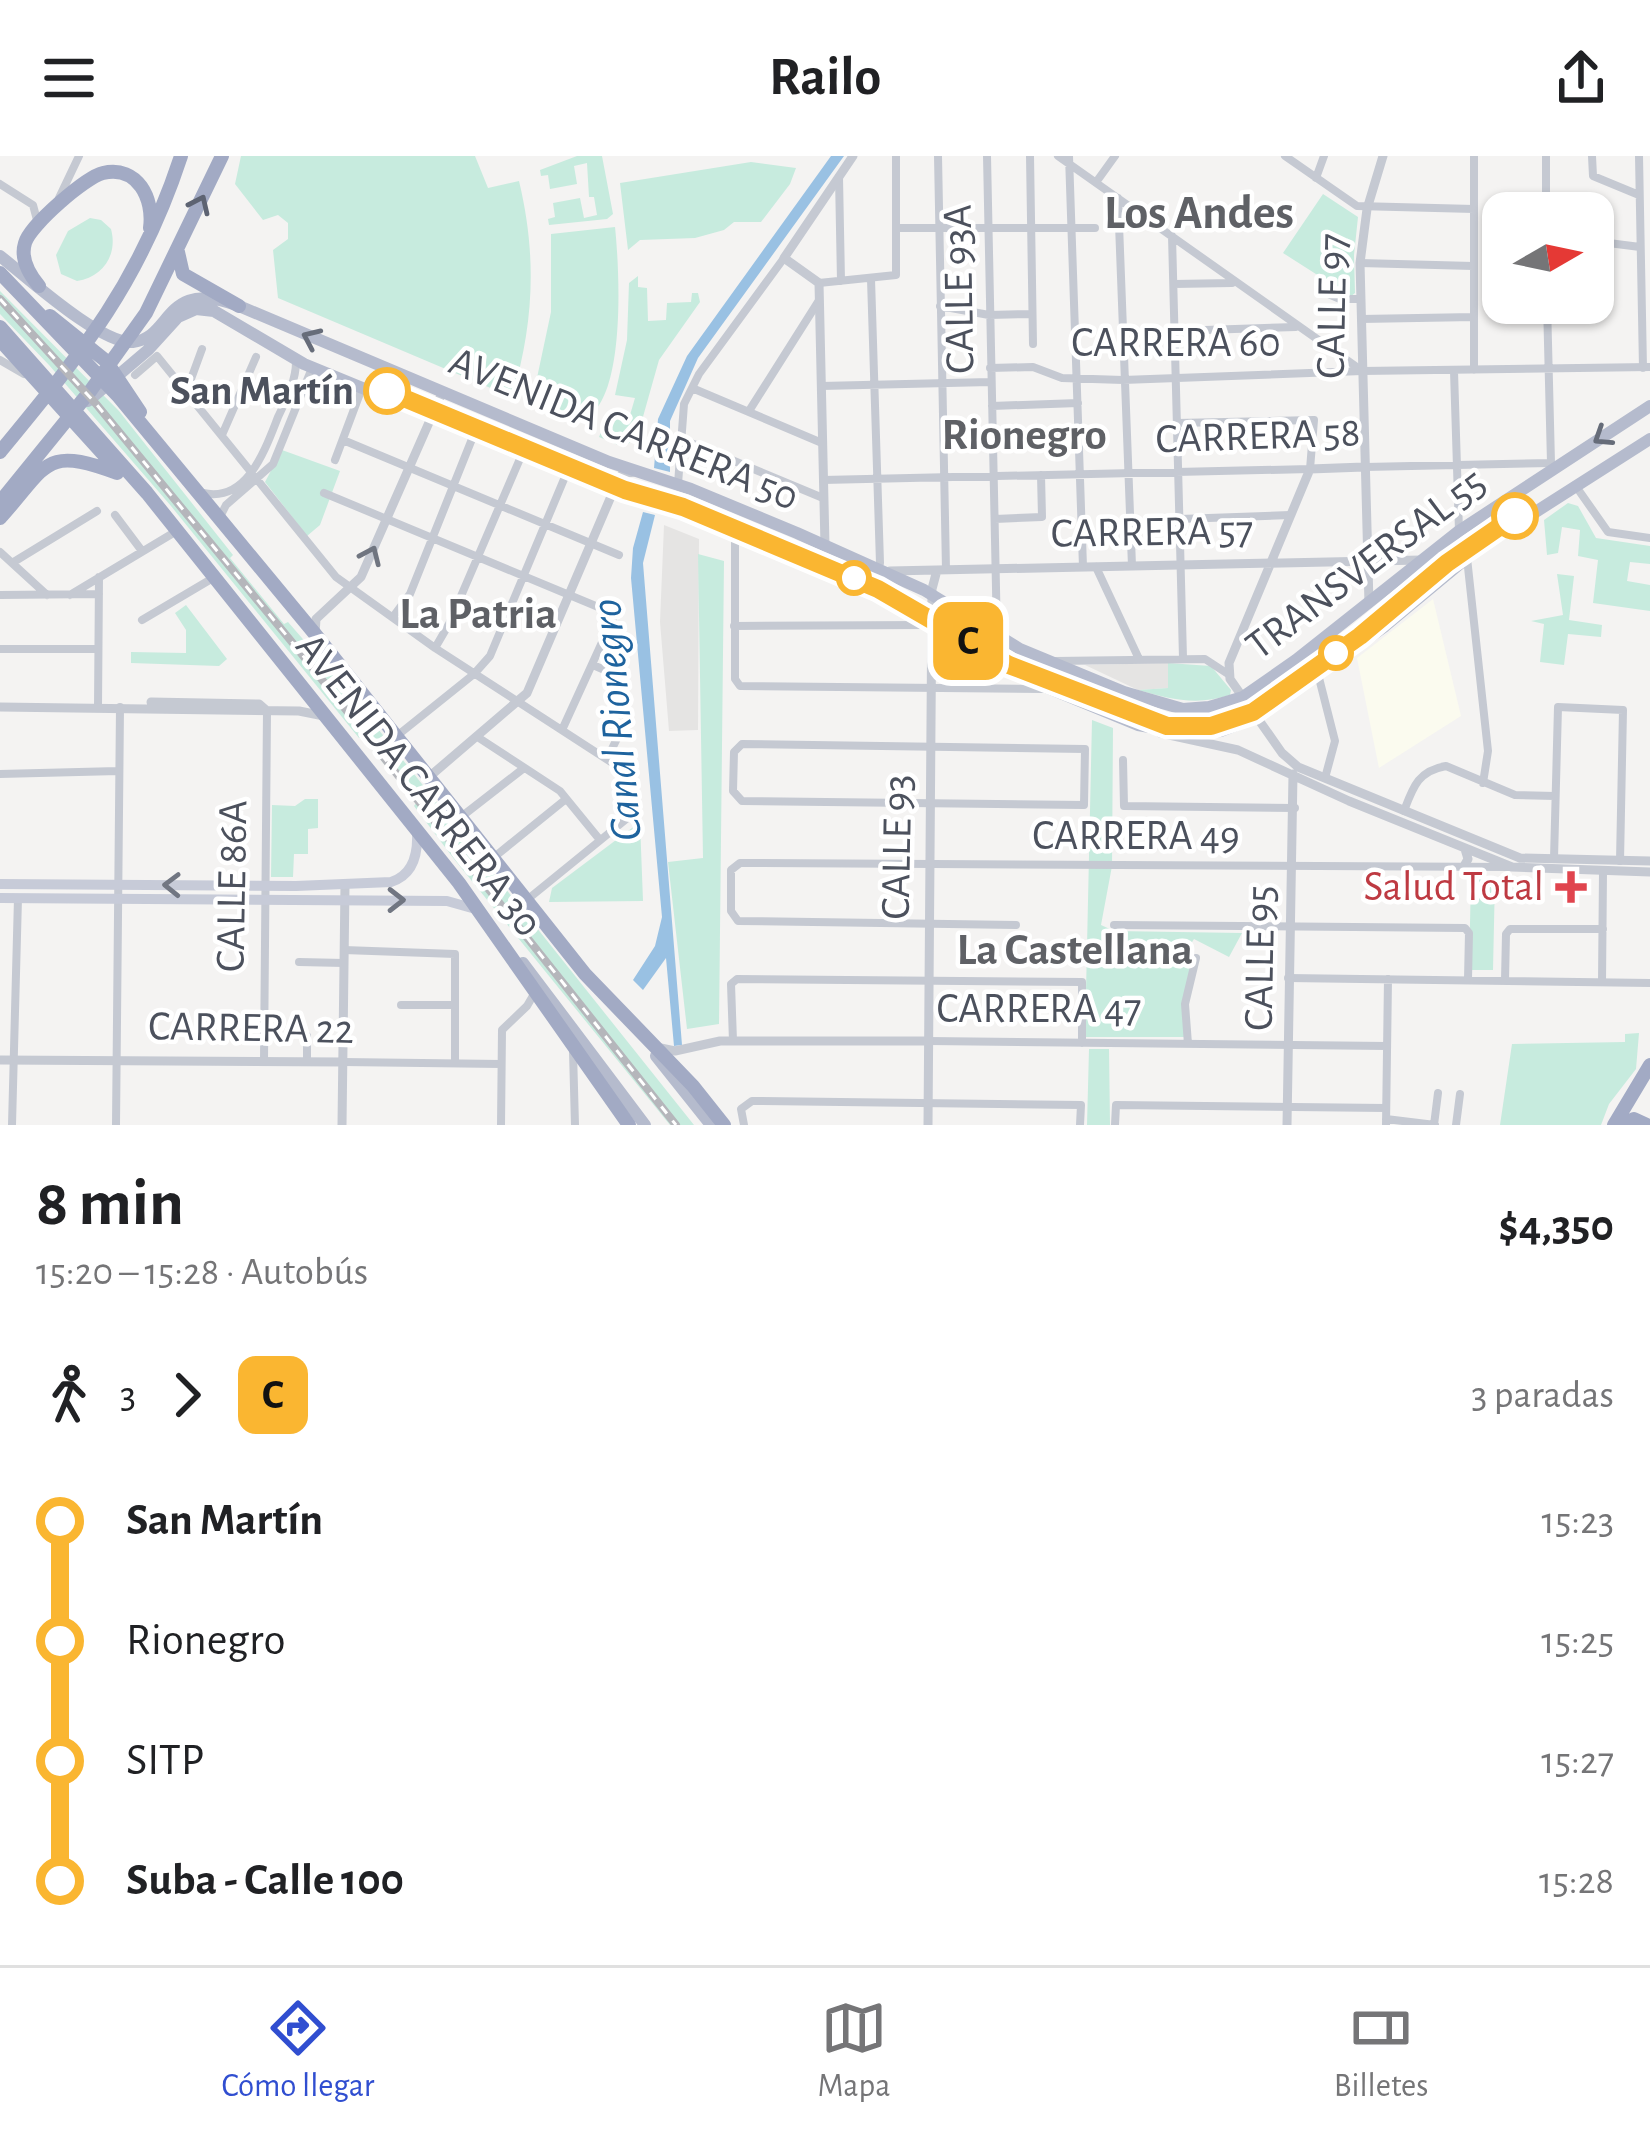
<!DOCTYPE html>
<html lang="es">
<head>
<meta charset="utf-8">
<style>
  :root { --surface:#fff; --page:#f2f2f2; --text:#202124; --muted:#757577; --line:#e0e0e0; --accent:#304ed0 }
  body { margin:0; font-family:"Alegreya Sans",sans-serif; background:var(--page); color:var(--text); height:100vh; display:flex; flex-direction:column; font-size:45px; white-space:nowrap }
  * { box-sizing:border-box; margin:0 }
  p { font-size:39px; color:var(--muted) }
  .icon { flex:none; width:66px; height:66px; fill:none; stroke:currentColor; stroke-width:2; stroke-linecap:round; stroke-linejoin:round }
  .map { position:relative; height:969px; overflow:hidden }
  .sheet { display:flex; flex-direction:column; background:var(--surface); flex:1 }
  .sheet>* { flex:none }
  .badge { padding:0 24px; border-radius:18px; font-size:42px; line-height:78px }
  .needle { width:78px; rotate:81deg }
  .controls { position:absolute; left:1482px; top:36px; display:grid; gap:24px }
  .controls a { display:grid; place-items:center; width:132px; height:132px; border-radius:24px; background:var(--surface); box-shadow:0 3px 9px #0004; font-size:60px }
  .map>.badge { position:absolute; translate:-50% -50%; box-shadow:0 0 0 6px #fff }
  .legs { display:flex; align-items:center; gap:18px; height:132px; padding:0 36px; font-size:39px }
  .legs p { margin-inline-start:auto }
  .overview { display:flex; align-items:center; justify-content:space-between; height:204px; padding:0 36px }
  h1 { font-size:66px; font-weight:700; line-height:90px }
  ul { padding:0 36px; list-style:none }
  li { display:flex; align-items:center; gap:42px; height:120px; font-size:45px }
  li i { display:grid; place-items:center; width:18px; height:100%; margin:0 15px; background:currentColor }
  li i::after { content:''; width:30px; height:30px; margin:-15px; border:9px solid; border-radius:50%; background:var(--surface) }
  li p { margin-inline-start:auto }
  li:first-child i { background:linear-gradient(#0000 50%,currentColor 0) }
  li:last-child i { background:linear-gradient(currentColor 50%,#0000 0) }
  header { display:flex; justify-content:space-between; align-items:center; height:156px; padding:0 36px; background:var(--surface); font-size:54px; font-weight:700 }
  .menu { display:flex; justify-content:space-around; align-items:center; height:168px; border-top:3px solid var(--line); background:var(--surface); font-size:33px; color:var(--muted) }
  .menu a { display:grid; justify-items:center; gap:6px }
  .menu .current { color:var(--accent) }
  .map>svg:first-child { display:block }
  .commercial { fill:#fbfbef }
  .education { fill:#e5e4e3 }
  .green { fill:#c7ebde }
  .water { fill:#99c1e3 }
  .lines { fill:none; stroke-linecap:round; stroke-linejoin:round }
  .minor { stroke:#c5c9d2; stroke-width:8 }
  .tertiary { stroke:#c5c9d2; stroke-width:9 }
  .secondary { stroke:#c7cbd8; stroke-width:10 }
  .primary { stroke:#b5bbcd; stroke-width:12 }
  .trunk { stroke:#a2aac4; stroke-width:14 }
  .rail-casing { stroke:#b5b6bb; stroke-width:8 }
  .rail { stroke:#fff; stroke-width:3; stroke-dasharray:9; stroke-linecap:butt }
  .oneway { stroke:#5d6372 }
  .oneway2 { stroke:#666c79 }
  .oneway3 { stroke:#707580 }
  .oneway4 { stroke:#717682 }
  .line-1-casing { stroke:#fff; stroke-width:27 }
  .line-1 { stroke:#fab631; stroke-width:18 }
  .stop-1-dot { fill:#fff; stroke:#fab631; stroke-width:6 }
  .health-dot { fill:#e0444e; stroke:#fff; stroke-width:4.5 }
  .labels { text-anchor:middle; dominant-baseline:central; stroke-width:9; stroke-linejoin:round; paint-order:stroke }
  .street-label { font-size:42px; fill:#4c515d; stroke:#fff }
  .stop-label { font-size:42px; font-weight:bold; fill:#4c515d; stroke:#fff; text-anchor:end }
  .health-label { font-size:42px; fill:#be3a42; stroke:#fff; text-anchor:end }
  .neighbourhood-label { font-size:45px; font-weight:bold; fill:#5f6166; stroke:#fff }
  .water-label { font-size:45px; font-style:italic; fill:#1e639e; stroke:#fff }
  .quarter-label { font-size:48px; font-weight:bold; fill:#5f6166; stroke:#fff }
</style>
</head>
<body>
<header><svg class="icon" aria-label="menu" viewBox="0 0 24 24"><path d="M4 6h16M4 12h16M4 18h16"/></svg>Railo<svg class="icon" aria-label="share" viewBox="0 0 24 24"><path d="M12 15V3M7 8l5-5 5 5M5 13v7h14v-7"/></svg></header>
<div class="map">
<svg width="1650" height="969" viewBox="0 0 1650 969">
  <rect width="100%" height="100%" fill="#f4f3f2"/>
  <path class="commercial" d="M1433 443 1461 560 1379 612 1357 502Z"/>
  <path class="education" d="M664 369 699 383 698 574 669 575 660 466Z
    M1168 507V532L1138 534 1085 509Z"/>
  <path class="green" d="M241 0H475L488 32 519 25C537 100 534 167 512 241L278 142 273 94 288 83V67L278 59 263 64 235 28Z
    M577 0H602L613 58 607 63 549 69 548 63 555 61 553 47 580 42 584 62 597 59 594 41H589L587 7 574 10 577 28 550 33 548 19 541 20 540 14Z
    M751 6 796 12 790 28 761 66H734L724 74 695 82 640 84 628 94 620 27Z
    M1323 38 1358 61 1354 99 1355 137 1350 141 1328 135 1330 127 1283 97Z
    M90 62 101 64 111 73C118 99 103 121 77 125L61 118 56 99 68 75Z
    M615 71C619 108 629 260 576 265 562 267 544 255 531 250L551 156V78Z
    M638 120V131L647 132 648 165 666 164 667 147 691 146 692 137H698L700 146 659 204 637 282 623 291 599 281 610 255 622 261 630 259 635 242 615 239 627 184 629 127Z
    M0 135 119 255 233 399 230 402 284 468 288 466 343 529 694 969H670L454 703 414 650 416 647 362 581 359 582 171 350 49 209 0 158Z
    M282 294 340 315 320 369 307 380 265 326Z
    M1568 347 1578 350 1596 382 1650 390V408L1630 406 1627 425 1650 429V455L1593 447 1598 404 1578 400 1580 374 1562 371 1558 397 1547 399 1544 364Z
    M698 398 724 405 719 868 687 873 668 706 703 702Z
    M1557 418 1574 420 1569 464 1602 469 1601 481 1568 478 1564 509 1540 506 1544 468 1531 465 1563 459Z
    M186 449 227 503 219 510 131 507V496L186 497V474L175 457Z
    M938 455 994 493 1139 555 1191 563 1237 554 1240 558 1191 568 1137 559 1012 507 937 462Z
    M1168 507 1211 510 1231 534 1230 539C1197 550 1169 543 1138 534L1168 532Z
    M1092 564 1113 572 1112 710 1101 769 1114 775 1242 777 1229 801 1194 783 1185 797 1193 802 1185 881H1085Z
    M305 643H318V672L308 673V698H294L293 721H271L272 649 295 650Z
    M640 666 643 745 549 746 552 732Z
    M1471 721 1495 722 1493 814H1469Z
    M1639 877 1636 913 1609 948 1601 969H1500L1512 888 1625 886V878Z
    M1089 893H1109L1110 969H1087Z"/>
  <path class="water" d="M831 0H844L698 202 670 265V316L654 312 658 263 687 200Z
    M643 356 655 359 643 407 682 889 674 890 666 802 643 834 633 824 655 790 662 761 631 422 633 392Z"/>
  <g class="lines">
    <path class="minor" d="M938 0 946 414
      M987 0 997 480
      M1030 0 1033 188
      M1058 0 1361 214
      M1069 0 1083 411
      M1285 0 1357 50 1474 53
      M1474 0V214
      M1546 0V57
      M1592 0 1593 20 1639 39
      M1639 0 1643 212
      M839 21 841 125
      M1316 22 1324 0
      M1097 25 1115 0
      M0 28 33 49 37 64
      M59 42 79 0
      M1118 42 1132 410
      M899 72H1095
      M1172 80 1183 502
      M1593 85 1640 91
      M1360 107 1473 110
      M871 123 880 407
      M819 127 896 119V0
      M1174 128 1232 127
      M1326 137 1340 143H1361
      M1547 147 1551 307
      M940 150 989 159 1032 158
      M1361 163 1474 161
      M1175 175 1296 171
      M0 204 24 218
      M990 212 1033 211 1062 222 1123 224 1362 215 1650 211
      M1454 215 1459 375
      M135 219 157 200 336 421 435 492 631 619 635 656 528 743
      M821 230 990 226
      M692 232 822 287
      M187 234 202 193
      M992 250 1078 247
      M749 255 818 146
      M222 279 256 201
      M679 282 823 342
      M343 284 619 399
      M335 304 362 232
      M1365 311 1551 307
      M823 324 1310 313 1314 264 1177 267
      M678 328 684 248 699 218 784 102
      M1575 329 1608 376 1650 382
      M203 337C247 347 265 294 278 261 286 244 296 225 296 206
      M324 337 615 458 562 574
      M115 359 142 395
      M220 361 226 349 273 308 312 212
      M995 363 1042 361 1041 319
      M1180 363 1290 359
      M735 379V523L740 530 1043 533
      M0 396 47 439
      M1467 402 1488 595 1483 627
      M12 407 97 355
      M1096 411 1139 503
      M0 439 99 438
      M70 439 175 376
      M393 461 410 438 474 278
      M142 464 213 422
      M734 470 925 469
      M435 492 449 468 522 298
      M0 493H98
      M1055 505 1205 503 1228 518
      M593 509 623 522
      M1318 518 1335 585 1325 622
      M98 551 99 421
      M398 579 474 518 490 500 567 316
      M479 582 560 635 600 684
      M742 588 1085 593 1084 649 742 645 733 635 734 596Z
      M607 603 628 560
      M1123 604 1124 650 1295 652
      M0 618 118 615
      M1404 655C1413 631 1418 615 1446 610L1515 639 1555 640
      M461 661 524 612
      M493 702 566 643
      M1554 703 1558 551 1623 554 1620 705
      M1016 769 738 765 731 755V714L740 707 1511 711
      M1114 769 1465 772 1469 777 1468 823
      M344 794 455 798V907
      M299 806 344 807
      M1288 822 1650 827
      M1505 824 1506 778 1510 773H1603
      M1602 826 1603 716
      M401 849H455
      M733 885 731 828 737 823 1082 826V887
      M929 885 1387 890
      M1188 888 1185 848 1196 802
      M573 895 575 969
      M264 905 267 555
      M307 906V880
      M343 906 501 908
      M1386 963 1435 969
      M12 969 18 742
      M116 969 120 551
      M501 969 502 874 527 850 534 838
      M744 969 741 953 752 945H761L1081 949 1080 969
      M1115 969 1116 949 1386 952
      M1386 969 1388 823
      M1434 969 1438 937
      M1456 969 1460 938"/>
    <path class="tertiary" d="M1364 311 1310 313 1229 507 1230 523 1282 597 1298 611 1520 702 1650 705
      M825 390 819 127 784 102 853 0
      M890 415 1421 404
      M1369 448 1360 107 1367 53 1383 0
      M315 478 316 463 361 421 442 237
      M151 546 259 548 267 555
      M0 551 299 555 324 560
      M1160 577 1238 594 1349 645 1512 711 1650 716
      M429 621 527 537 618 324 622 318 634 316
      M1463 712 1468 703 1465 693
      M656 891 675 895 720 885H929
      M0 904 343 906
      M342 969 345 729
      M928 969 932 433 937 414
      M1287 969 1293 618"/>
    <path class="secondary" d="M0 728 296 730 391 726C413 719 418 698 417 677
      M0 742 447 745 479 754"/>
    <path class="primary" d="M0 100C26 120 101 189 133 186 173 182 163 121 239 150L609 306 691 333 797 377 924 434 1020 493 1124 536 1183 553 1209 551 1243 541 1296 504 1459 375 1650 250
      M88 245 148 194 178 161 196 153 214 155 304 208 613 335 687 359 878 439 1019 520 1138 569 1190 578 1221 575 1257 561 1385 470 1479 392 1650 283
      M523 807 645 969
      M656 900 711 969"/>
    <path class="trunk" d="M178 96 183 118 239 150
      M0 117 119 241 315 478 585 818 693 930 724 969
      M39 130C29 118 20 103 25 87 30 69 86 21 103 17 138 9 154 43 150 72
      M50 160 106 205 140 256
      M0 171 147 337 459 727 629 969
      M0 184 115 311
      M0 296C83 195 139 128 181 0
      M0 346 91 234 146 157 222 0
      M0 362C49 308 43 290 117 317
      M1614 969 1650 909
      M1623 969 1634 963 1647 969"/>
    <g class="rail-casing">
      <path id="rail" d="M0 143 97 249 296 491 676 969"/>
    </g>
    <use href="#rail" class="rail"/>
  </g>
  <defs><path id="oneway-chevron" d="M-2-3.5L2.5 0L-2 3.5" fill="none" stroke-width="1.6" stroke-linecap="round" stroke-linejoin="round" transform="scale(3)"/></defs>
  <use class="oneway" href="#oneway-chevron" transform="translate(200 48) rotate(-65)"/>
  <g class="oneway2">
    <use href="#oneway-chevron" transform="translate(311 182) rotate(-156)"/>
    <use href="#oneway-chevron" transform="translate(1602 281) rotate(147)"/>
  </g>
  <use class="oneway3" href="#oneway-chevron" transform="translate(371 399) rotate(-66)"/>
  <g class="oneway4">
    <use href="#oneway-chevron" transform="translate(172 729) rotate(-179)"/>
    <use href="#oneway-chevron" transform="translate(396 744)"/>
  </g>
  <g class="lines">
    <g class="line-1-casing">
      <path id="line-1" d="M387 235 625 334 683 351 878 433 1009 509 1167 570H1211L1253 556 1360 480 1447 407 1515 360"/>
    </g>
    <use href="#line-1" class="line-1"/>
  </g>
  <g class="stop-1-dot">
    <circle cx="387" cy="235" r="21"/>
    <circle cx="1515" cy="360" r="21"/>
    <circle cx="854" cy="422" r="15"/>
    <circle cx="1336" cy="497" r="15"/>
  </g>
  <path class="health-dot" d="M1565 713h12v12h12v12h-12v12h-12v-12h-12v-12h12z"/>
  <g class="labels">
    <g class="street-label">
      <text transform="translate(959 133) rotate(-91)">CALLE 93A</text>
      <text transform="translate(1332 150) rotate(-89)">CALLE 97</text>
      <text x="1176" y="187">CARRERA 60</text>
      <text transform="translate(624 273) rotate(22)">AVENIDA CARRERA 50</text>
      <text transform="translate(1258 280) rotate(-2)">CARRERA 58</text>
      <text transform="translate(1152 376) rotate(-1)">CARRERA 57</text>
      <text transform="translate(1366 408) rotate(-37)">TRANSVERSAL 55</text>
      <text transform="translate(419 629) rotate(52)">AVENIDA CARRERA 30</text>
      <text x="1136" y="680">CARRERA 49</text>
      <text transform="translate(897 691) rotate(-89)">CALLE 93</text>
      <text transform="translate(232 730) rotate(-89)">CALLE 86A</text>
      <text transform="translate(1260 802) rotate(-89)">CALLE 95</text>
      <text x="1039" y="853">CARRERA 47</text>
      <text transform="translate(251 872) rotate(1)">CARRERA 22</text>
    </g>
    <g class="stop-label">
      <text x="354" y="235">San Martín</text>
    </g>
    <g class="health-label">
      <text x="1544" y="731">Salud Total</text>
    </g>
    <g class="neighbourhood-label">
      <text x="1024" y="279">Rionegro</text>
      <text x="478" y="458">La Patria</text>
      <text x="1075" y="794">La Castellana</text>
    </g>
    <g class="water-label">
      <text transform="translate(617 564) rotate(-95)">Canal Rionegro</text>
    </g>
    <g class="quarter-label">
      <text x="1199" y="58">Los Andes</text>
    </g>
  </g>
</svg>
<div class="controls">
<a><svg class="needle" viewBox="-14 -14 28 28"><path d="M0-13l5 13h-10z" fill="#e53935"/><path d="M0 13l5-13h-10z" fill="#757577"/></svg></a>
</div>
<b class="badge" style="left:968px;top:485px;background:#fab631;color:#111">C</b>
</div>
<section class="sheet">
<div class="overview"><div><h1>8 min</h1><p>15:20 – 15:28 · Autobús</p></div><b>$4,350</b></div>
<div class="legs"><svg class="icon" aria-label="walk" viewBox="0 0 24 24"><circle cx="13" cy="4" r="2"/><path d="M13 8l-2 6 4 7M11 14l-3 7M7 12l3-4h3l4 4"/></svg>3<svg class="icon" aria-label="forward" viewBox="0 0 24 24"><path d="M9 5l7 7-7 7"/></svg><b class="badge" style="background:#fab631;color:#111">C</b><p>3 paradas</p></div>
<ul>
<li><i style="color:#fab631"></i><b>San Martín</b><p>15:23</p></li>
<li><i style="color:#fab631"></i><span>Rionegro</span><p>15:25</p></li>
<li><i style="color:#fab631"></i><span>SITP</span><p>15:27</p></li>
<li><i style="color:#fab631"></i><b>Suba - Calle 100</b><p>15:28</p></li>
</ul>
</section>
<nav class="menu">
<a class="current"><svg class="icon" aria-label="directions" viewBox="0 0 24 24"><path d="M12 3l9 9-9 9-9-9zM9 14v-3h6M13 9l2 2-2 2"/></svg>Cómo llegar</a>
<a><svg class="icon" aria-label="map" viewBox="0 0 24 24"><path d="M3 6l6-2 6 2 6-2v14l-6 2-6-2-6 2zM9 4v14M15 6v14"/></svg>Mapa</a>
<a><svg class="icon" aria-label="tickets" viewBox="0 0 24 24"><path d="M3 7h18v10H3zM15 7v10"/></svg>Billetes</a>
</nav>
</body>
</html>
